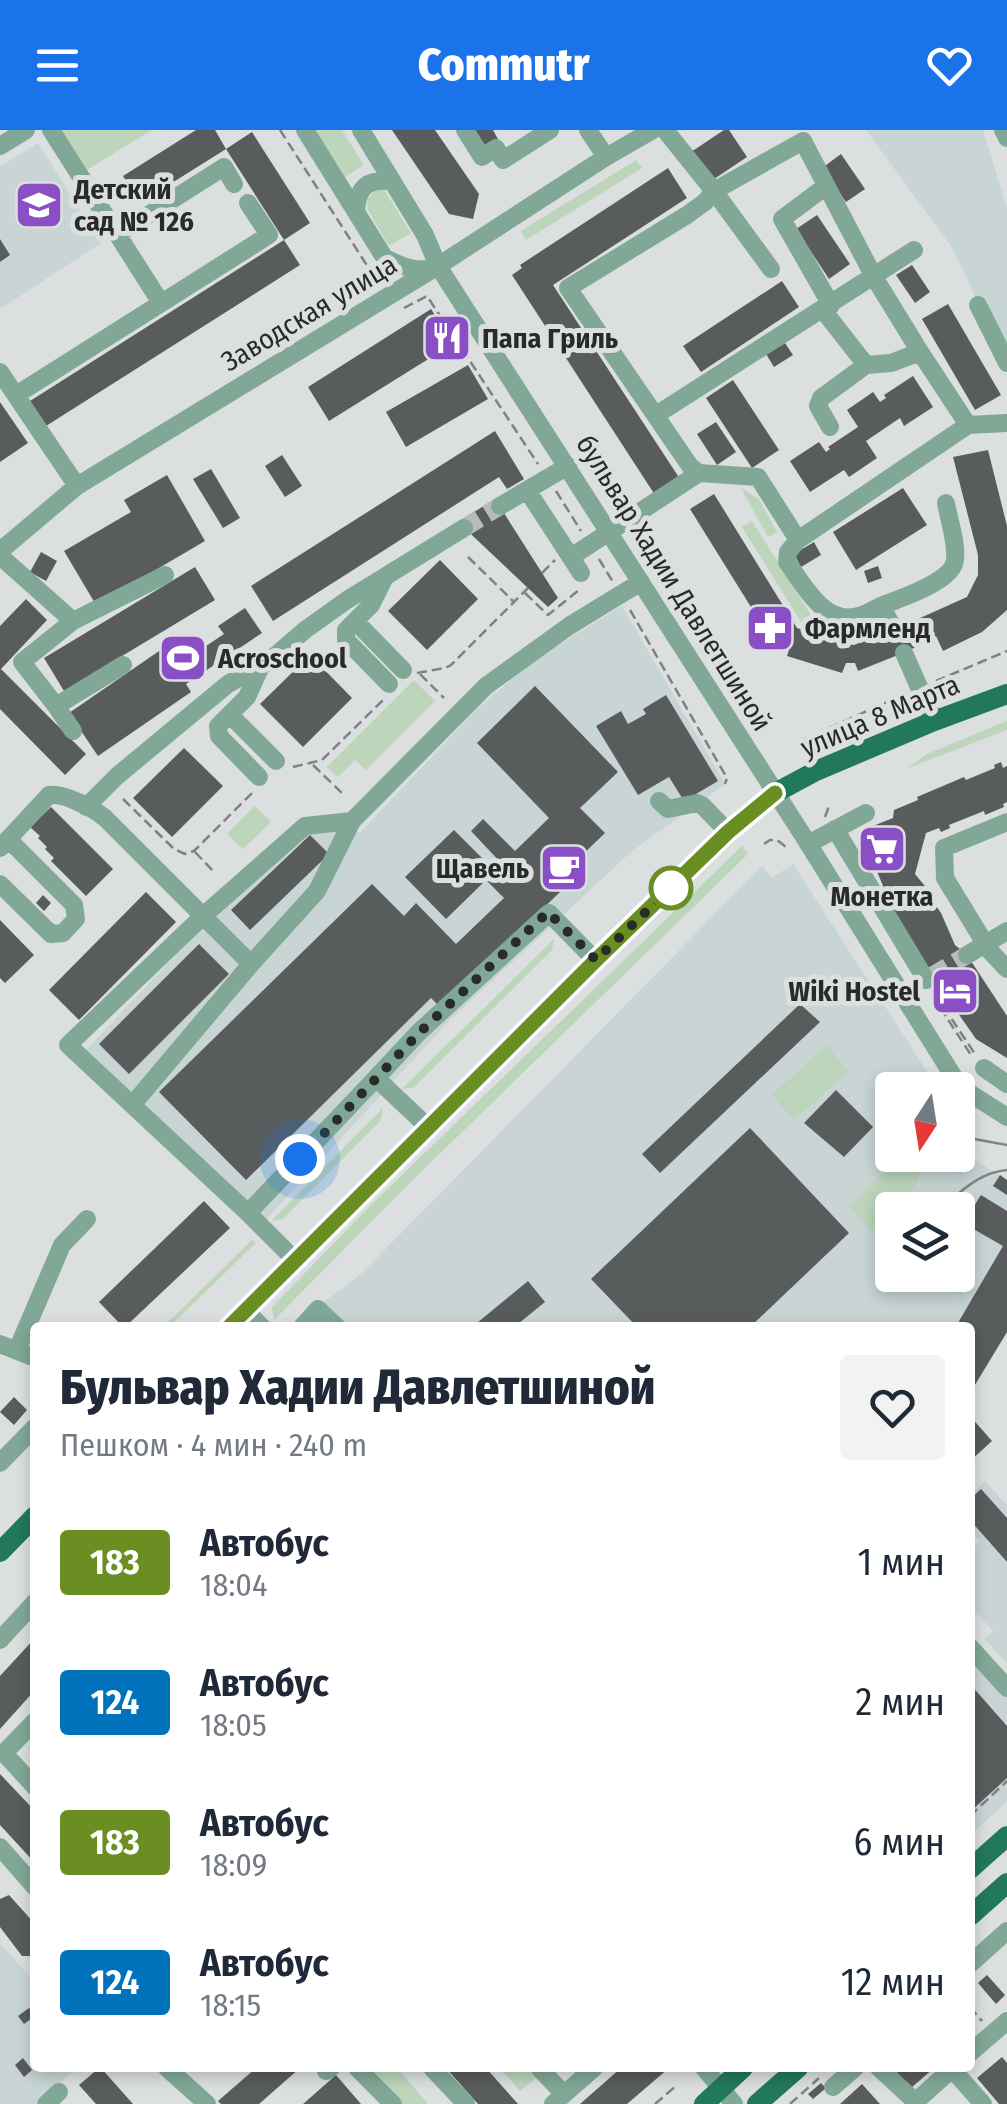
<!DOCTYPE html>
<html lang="ru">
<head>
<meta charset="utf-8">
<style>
  :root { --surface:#fff; --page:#f2f2f3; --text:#1f2937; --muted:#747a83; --accent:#1a73e8 }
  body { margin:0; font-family:"Fira Sans Condensed",sans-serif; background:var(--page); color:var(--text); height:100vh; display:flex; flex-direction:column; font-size:38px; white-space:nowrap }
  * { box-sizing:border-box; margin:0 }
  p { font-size:32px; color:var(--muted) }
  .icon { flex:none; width:55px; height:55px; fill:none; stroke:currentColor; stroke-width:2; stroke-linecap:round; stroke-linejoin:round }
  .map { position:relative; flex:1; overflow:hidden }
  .side { position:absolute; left:30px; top:1192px; width:945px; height:750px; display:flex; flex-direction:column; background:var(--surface); border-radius:10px; box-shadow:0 5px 15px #0003 }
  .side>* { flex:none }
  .badge { padding:0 20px; border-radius:8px; font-size:35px; line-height:65px }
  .needle { width:65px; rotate:192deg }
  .buttons { position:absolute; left:875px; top:942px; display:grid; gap:20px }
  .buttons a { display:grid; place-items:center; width:100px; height:100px; border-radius:10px; background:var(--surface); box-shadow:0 5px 15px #0003; font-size:50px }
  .you { position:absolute; width:50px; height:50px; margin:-25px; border:8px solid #fff; border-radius:50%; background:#1a73e8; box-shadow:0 0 0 15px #1a73e833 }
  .map>.badge { position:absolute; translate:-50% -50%; box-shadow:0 0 0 5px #fff }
  .round { display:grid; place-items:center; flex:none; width:105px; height:105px; border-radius:10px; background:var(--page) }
  .overview { display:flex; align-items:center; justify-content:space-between; height:170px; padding:0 30px }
  h1 { font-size:48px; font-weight:800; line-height:75px }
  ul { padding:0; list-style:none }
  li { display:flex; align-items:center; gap:30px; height:140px; padding:0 30px }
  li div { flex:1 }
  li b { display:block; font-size:38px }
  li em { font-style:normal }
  li .badge { min-width:110px; font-weight:700; text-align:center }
  header { display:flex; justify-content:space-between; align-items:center; height:130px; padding:0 30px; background:var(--accent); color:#fff; font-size:45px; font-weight:800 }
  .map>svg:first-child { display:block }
  .built { fill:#c8d5d4; fill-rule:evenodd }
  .green { fill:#bcd5bb }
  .building { fill:#595c5d }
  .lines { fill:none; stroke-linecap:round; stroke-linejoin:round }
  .minor-tunnel { stroke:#b7bbbb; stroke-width:18; stroke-dasharray:18 9; stroke-linecap:butt }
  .path { stroke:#7f8281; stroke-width:2.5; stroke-dasharray:10 5; stroke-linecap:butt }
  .minor { stroke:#81a897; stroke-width:18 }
  .major { stroke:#22785c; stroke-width:20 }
  .tram { stroke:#818483; stroke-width:2.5 }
  .line-casing { stroke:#fff; stroke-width:22 }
  .line { stroke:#6b8e23; stroke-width:15 }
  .walk { stroke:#292b2a; stroke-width:10; stroke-dasharray:0 18 }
  .stop-dot { fill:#fff; stroke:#6b8e23; stroke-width:5 }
  .labels { text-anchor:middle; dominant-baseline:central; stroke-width:10; stroke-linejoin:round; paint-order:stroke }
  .poi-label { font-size:28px; font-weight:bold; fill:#292b2a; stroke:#dbdfdf; text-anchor:start }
  .street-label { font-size:28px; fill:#292b2a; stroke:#dbdfdf }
</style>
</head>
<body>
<header><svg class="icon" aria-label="menu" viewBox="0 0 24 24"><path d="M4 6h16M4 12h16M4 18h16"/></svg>Commutr<svg class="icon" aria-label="heart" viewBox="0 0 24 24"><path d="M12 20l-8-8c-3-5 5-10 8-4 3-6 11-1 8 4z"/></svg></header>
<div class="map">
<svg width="1007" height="1974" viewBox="0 0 1007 1974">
  <rect width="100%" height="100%" fill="#dbdfdf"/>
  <path class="built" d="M866 0H983L1007 79V235L953 119Z
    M38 13 101 113 0 179V36Z
    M622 476 725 654 632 721 450 890 264 1092 85 921 195 805 308 700 361 702 476 580 537 528Z
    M793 734 939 960H892V1025H958V1019L1007 1050V1203L970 1263V1198H289L361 1144 762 736 772 748ZM892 1080H958V1145H892Z
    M985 1351 1007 1375V1534L985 1509 993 1501 970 1476V1421L980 1411 970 1401V1365Z
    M970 1525 1007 1567V1671L970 1706Z
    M0 1813 35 1853V1938H77L35 1974H0Z"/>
  <path class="green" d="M60 0H152L85 41Z
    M314 0H342L364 35 345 47Z
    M636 30 642 38 526 110 521 101Z
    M383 58 411 103 389 116 367 78 368 69 374 61Z
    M741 358 759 369 777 402 768 407Z
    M752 391 819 498 803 495 742 397Z
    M414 550 435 571 366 640 355 630 338 647 327 637Z
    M1007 591V600L908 638 927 624Z
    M255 676 271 692 243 719 227 704Z
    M742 716 748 724 424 1039 274 1190 272 1177 371 1075Z
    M554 809 552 820 414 957 402 959Z
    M826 915 849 941 794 990 772 965Z
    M383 978 381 990 283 1089 271 1091Z
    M905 1028C909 1030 916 1034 918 1038 927 1056 885 1089 872 1101L849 1077 895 1030Z
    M252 1110 256 1113 169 1197H163Z
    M367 1938H397L428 1974H398Z
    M500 1938H526L536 1948 520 1961Z"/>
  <path class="building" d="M196 0H215L226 19 140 73 123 46Z
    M392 0H435L479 64 473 89 449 84Z
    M475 0H493L499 11 485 19Z
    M724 0H729L747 27 711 51 691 22Z
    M252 2 310 93 284 110 226 19Z
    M841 24 865 59 846 72 822 38Z
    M668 38 687 68 553 155 680 349 655 365 512 145 522 138 520 135Z
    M817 85 850 134 829 149 796 99Z
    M0 109 10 125 0 132Z
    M284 110 300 135 46 296 30 271Z
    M912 135 930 162 915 173 896 145Z
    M782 151 799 177 701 242 683 216Z
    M948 174 1001 265 975 280 922 189Z
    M431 179 451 211 437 220 438 223 329 291 308 257Z
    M785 213 793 225 774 237 766 224Z
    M468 235 488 269 406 317 386 282Z
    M913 246 933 277 904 296 900 288 866 311 877 328 849 347 844 340 810 362 790 331 819 312 826 322 830 319 828 317 858 297 847 280 873 262 880 272 886 268 884 265Z
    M733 250 779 320 752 338 706 268Z
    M0 272 28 313 0 332Z
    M716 292 736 322 717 335 697 304Z
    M495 301 524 349 507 359 499 347 273 491 251 456Z
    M988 320 1007 396V480L982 502 943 521 936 506 908 521 858 541 855 533H846L842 543 787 526 790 516 781 506 772 511 690 379 714 364 797 498 846 514 854 515 898 497 903 510 900 497 967 467 978 445V425L953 327Z
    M282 325 302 356 285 367 265 336Z
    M211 339 240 388 223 398 193 349Z
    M167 345 205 411 96 475 64 421 131 382 124 370Z
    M903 358 927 395 856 440 833 402Z
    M495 369 558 468 548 477 458 392Z
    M814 412 821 425 801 437 794 424Z
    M41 422 57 431 46 451 30 442Z
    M440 430 478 469 427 520 388 481Z
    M878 436 882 448 868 453 864 441Z
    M195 437 215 470 64 561 44 528Z
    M26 469 47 490 1 539 86 624 65 645 0 579V496Z
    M245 478 262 503 186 554 191 562 98 626 69 583 162 519 168 529 197 509 203 518 224 504 218 496Z
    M310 525 352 568 303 617 260 574Z
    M535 556 618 642 580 678 605 703 553 753 561 761 441 878 431 868 246 1050 159 962 372 754 404 786 416 773 456 814 504 768 486 750 446 789 405 747 454 700 495 741 502 734 471 701 483 689 515 721 549 688 477 613Z
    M666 565 718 651 684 671 669 647 638 665 596 596 621 581 628 594 646 584 643 579Z
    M184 618 223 656 172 707 133 668Z
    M1001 632 1003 638 1007 636V672L1003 674 1004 677 985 685 984 681 949 695 950 698 941 702 939 698 926 703 915 744 929 761 927 763 941 783 955 815 967 825 1007 886V928L976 909 925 836 883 769 887 766 866 714 873 696 893 688 894 680 918 670 917 667 964 647 966 650 995 638 994 635Z
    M51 677 113 739 86 766 51 731 54 728 45 719 47 717 38 708 40 706 30 697Z
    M310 705 329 724 250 800 231 780Z
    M146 762 176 792 79 890 49 860Z
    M43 765 51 773 44 781 36 773Z
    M0 790 34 825 5 853 0 848Z
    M199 814 229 844 129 944 99 914Z
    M800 874 820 892 660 1043 642 1024Z
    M836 960 873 997 844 1027 804 993Z
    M750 998 849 1103 749 1198H638L591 1149Z
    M1000 1045 1007 1050V1065L993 1056Z
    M981 1065 1007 1081V1202L970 1263V1198H955L1003 1116 963 1093Z
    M204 1071 230 1098 124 1198 99 1172Z
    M528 1151 545 1172 513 1198H471Z
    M14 1267 27 1280 14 1295 0 1282Z
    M970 1286 992 1311 970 1331Z
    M981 1359 1007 1388V1432L970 1390V1369Z
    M35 1508V1560L0 1599V1546Z
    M970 1554 1007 1596V1648L970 1682Z
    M0 1644 35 1681V1733L0 1695Z
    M9 1765 35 1794V1826H22L0 1797V1769Z
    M987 1845 1005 1865 996 1874 978 1853Z
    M29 1878 35 1886 24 1894 18 1886Z
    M1002 1927 1007 1933V1974H999L977 1948Z
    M23 1928 32 1940 24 1947 15 1935Z
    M99 1938H101L133 1974H96L79 1955Z
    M256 1938H300L259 1974H221L218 1971Z
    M446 1938H486L518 1974H478Z
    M621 1938H669L627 1974H580Z
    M893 1938H934L911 1958Z
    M336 1945 361 1974H303Z
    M821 1953 826 1958 813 1969 808 1964Z
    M862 1954 880 1974H840Z"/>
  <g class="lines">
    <path class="minor-tunnel" d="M464 398 500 376
      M932 846 967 825"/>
    <path class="path" d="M280 0 368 137 376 156
      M404 178 427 166 538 334
      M556 361 581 401
      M468 427 513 471
      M599 429 613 452
      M542 443 555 430
      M525 463 548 485 579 460
      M630 480 727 648 725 654
      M417 543 445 538 451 535 528 458
      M420 544 444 568
      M936 551 1007 521
      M802 610 905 564
      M313 635 344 665
      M293 637 322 630 384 569
      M123 669 174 719 185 724 194 721 254 661
      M825 687 829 676
      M764 714 770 710H777L786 717
      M195 722 214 742
      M935 864 975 924
      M932 865 971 925
      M970 1686 1007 1651
      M970 1877 982 1891
      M655 1974 677 1955
      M790 1974 819 1948"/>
    <path class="minor" d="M51 0 161 173
      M305 0 384 127C400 136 414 142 433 138
      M361 0 425 105 438 136 804 707 960 957 1007 987
      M465 0 482 27 496 18 503 30 550 0
      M588 0 606 27
      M665 0 714 61 771 139
      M1003 0 1007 8
      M0 16 26 0
      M826 56 782 89 831 175
      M356 80C358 56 368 49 392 51
      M118 104 224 37 234 54
      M978 175 1007 233
      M920 222 968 295
      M0 242 77 356
      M16 265 269 105 248 73
      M656 285 914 120
      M830 297 818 276 821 268 866 235
      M699 343 690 336 568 158 687 85 705 72 714 61 803 11 874 147 920 222 891 233 866 235 823 180
      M527 360 581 443
      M500 376 568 336
      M798 410 968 295 1007 293
      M0 421 77 356 438 136 606 27 653 0
      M0 426 73 491 165 445
      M571 427 699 343 758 347 798 410 788 422 787 432C804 455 824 496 859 486 866 484 874 479 881 476
      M385 447 371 475 346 500V510L389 554
      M73 491 22 532 56 576 123 535
      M355 491 403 540
      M894 499 881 476C900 468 953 452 955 430 957 413 949 390 946 373
      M904 523 934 591
      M56 576 73 601
      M230 585 276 631
      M259 647 219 606 218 596 247 567 261 536
      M659 671 668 679 697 673 702 675 728 702
      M86 677 117 646 228 554 268 532 305 500 347 470 464 398
      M1007 692 944 718 945 748 989 820 1007 839
      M835 699 926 850
      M808 714 866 683
      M0 718 49 665C64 663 93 678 105 688L251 834
      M0 754 51 804 63 803 76 789 74 775 8 709
      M967 825 1007 801
      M984 938 1007 954
      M133 974 251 834 317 761 352 691 486 556 569 496 641 452
      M429 998 376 948 419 902 549 783 596 831
      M248 1083 68 915 203 786 305 696 352 691
      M296 1131 248 1083 376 948
      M245 1180 263 1198
      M301 1198 318 1179 338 1198
      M0 1214 35 1228
      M17 1220 62 1115 87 1089
      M0 1333 34 1298
      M0 1510 35 1472
      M970 1517 1007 1558
      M35 1591 4 1623 35 1657
      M0 1717 35 1757
      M970 1834 1007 1801
      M970 1923 1007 1891
      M167 1938 207 1974
      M357 1938 393 1974
      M432 1938 466 1974
      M539 1938 564 1964
      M704 1938 734 1974
      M879 1938 918 1974
      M952 1939 983 1974
      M326 1941 331 1938
      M833 1957 855 1938
      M46 1974 59 1962
      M553 1974 594 1938
      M913 1974 953 1938"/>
    <path class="major" d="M228 1198 596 831 747 685 775 663 816 641 934 591 1007 564
      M0 1422 35 1386
      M970 1739 1007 1706
      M970 1786 1007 1753
      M704 1974 743 1938
      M757 1974 798 1938"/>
    <path class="tram" d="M958 1006 1007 1015
      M952 1069C969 1054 985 1042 1007 1040"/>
  </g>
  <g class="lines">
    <g class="line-casing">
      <path id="line" d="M228 1198 596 830 728 702 775 663"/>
    </g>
    <use href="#line" class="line"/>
    <path class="walk" d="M300 1029 420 902 548 782 596 830 680 749 671 758"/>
  </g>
  <defs>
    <g id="school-square" transform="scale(2.5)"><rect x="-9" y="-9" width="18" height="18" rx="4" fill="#8b4fc5" stroke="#dbdfdf"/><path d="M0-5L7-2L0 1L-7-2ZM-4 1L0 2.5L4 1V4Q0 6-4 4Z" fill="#fff"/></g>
    <g id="restaurant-square" transform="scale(2.5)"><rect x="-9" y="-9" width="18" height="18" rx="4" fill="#8b4fc5" stroke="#dbdfdf"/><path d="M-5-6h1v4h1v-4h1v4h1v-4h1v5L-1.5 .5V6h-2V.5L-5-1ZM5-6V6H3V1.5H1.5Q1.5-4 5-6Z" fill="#fff"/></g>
    <g id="pharmacy-square" transform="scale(2.5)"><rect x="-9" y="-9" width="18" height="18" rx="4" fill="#8b4fc5" stroke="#dbdfdf"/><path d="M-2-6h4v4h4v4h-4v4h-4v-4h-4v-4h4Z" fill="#fff"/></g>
    <g id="stadium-square" transform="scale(2.5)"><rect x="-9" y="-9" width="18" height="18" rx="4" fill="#8b4fc5" stroke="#dbdfdf"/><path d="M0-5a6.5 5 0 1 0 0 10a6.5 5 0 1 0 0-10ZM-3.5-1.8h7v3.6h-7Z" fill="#fff"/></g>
    <g id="supermarket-square" transform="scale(2.5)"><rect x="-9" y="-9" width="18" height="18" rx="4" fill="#8b4fc5" stroke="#dbdfdf"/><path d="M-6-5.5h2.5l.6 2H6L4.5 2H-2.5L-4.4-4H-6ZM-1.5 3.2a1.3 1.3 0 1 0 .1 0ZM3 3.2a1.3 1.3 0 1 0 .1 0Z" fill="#fff"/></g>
    <g id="cafe-square" transform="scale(2.5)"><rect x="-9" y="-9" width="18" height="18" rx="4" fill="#8b4fc5" stroke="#dbdfdf"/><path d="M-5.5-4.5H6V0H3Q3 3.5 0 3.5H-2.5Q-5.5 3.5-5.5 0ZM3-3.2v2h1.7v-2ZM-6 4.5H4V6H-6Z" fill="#fff"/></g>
    <g id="hotel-square" transform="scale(2.5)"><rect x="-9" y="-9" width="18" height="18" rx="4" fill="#8b4fc5" stroke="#dbdfdf"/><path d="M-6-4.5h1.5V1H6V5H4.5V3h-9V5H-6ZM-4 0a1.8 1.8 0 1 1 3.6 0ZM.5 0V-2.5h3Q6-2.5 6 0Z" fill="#fff"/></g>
  </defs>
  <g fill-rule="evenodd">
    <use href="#school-square" x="39" y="75"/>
    <use href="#restaurant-square" x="447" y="208"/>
    <use href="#pharmacy-square" x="770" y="498"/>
    <use href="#stadium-square" x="183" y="528"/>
    <use href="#supermarket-square" x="882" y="719"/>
    <use href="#cafe-square" x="564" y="738"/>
    <use href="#hotel-square" x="955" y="861"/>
  </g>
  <circle class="stop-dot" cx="671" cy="758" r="20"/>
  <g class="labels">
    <g class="poi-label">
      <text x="74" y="59">Детский<tspan x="74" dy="32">сад № 126</tspan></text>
      <text x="482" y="208">Папа Гриль</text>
      <text x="805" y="498">Фармленд</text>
      <text x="218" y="528">Acroschool</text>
      <text x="529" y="738" text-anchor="end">Щавель</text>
      <text x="882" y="766" text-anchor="middle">Монетка</text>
      <text x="920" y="861" text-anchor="end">Wiki Hostel</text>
    </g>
    <g class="street-label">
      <text transform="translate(309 183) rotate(-31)">Заводская улица</text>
      <text transform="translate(674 453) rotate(58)">бульвар Хадии Давлетшиной</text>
      <text transform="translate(880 586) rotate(-23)">улица 8 Марта</text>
    </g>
  </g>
</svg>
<div class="buttons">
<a><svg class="needle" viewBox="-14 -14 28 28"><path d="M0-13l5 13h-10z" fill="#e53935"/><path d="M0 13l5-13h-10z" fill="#747a83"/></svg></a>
<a><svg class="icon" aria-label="layers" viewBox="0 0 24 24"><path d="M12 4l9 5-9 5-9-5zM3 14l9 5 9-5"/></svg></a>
</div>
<div class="you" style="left:300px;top:1029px"></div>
<section class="side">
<div class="overview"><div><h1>Бульвар Хадии Давлетшиной</h1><p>Пешком · 4 мин · 240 m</p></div><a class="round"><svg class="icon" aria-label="heart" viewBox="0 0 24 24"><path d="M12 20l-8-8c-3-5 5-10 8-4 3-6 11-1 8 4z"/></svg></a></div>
<ul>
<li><span class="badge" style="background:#6b8e23;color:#fff">183</span><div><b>Автобус</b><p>18:04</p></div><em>1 мин</em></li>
<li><span class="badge" style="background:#0072bc;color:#fff">124</span><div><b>Автобус</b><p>18:05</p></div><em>2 мин</em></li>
<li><span class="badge" style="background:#6b8e23;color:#fff">183</span><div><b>Автобус</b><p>18:09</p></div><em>6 мин</em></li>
<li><span class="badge" style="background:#0072bc;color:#fff">124</span><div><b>Автобус</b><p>18:15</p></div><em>12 мин</em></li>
</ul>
</section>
</div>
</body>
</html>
